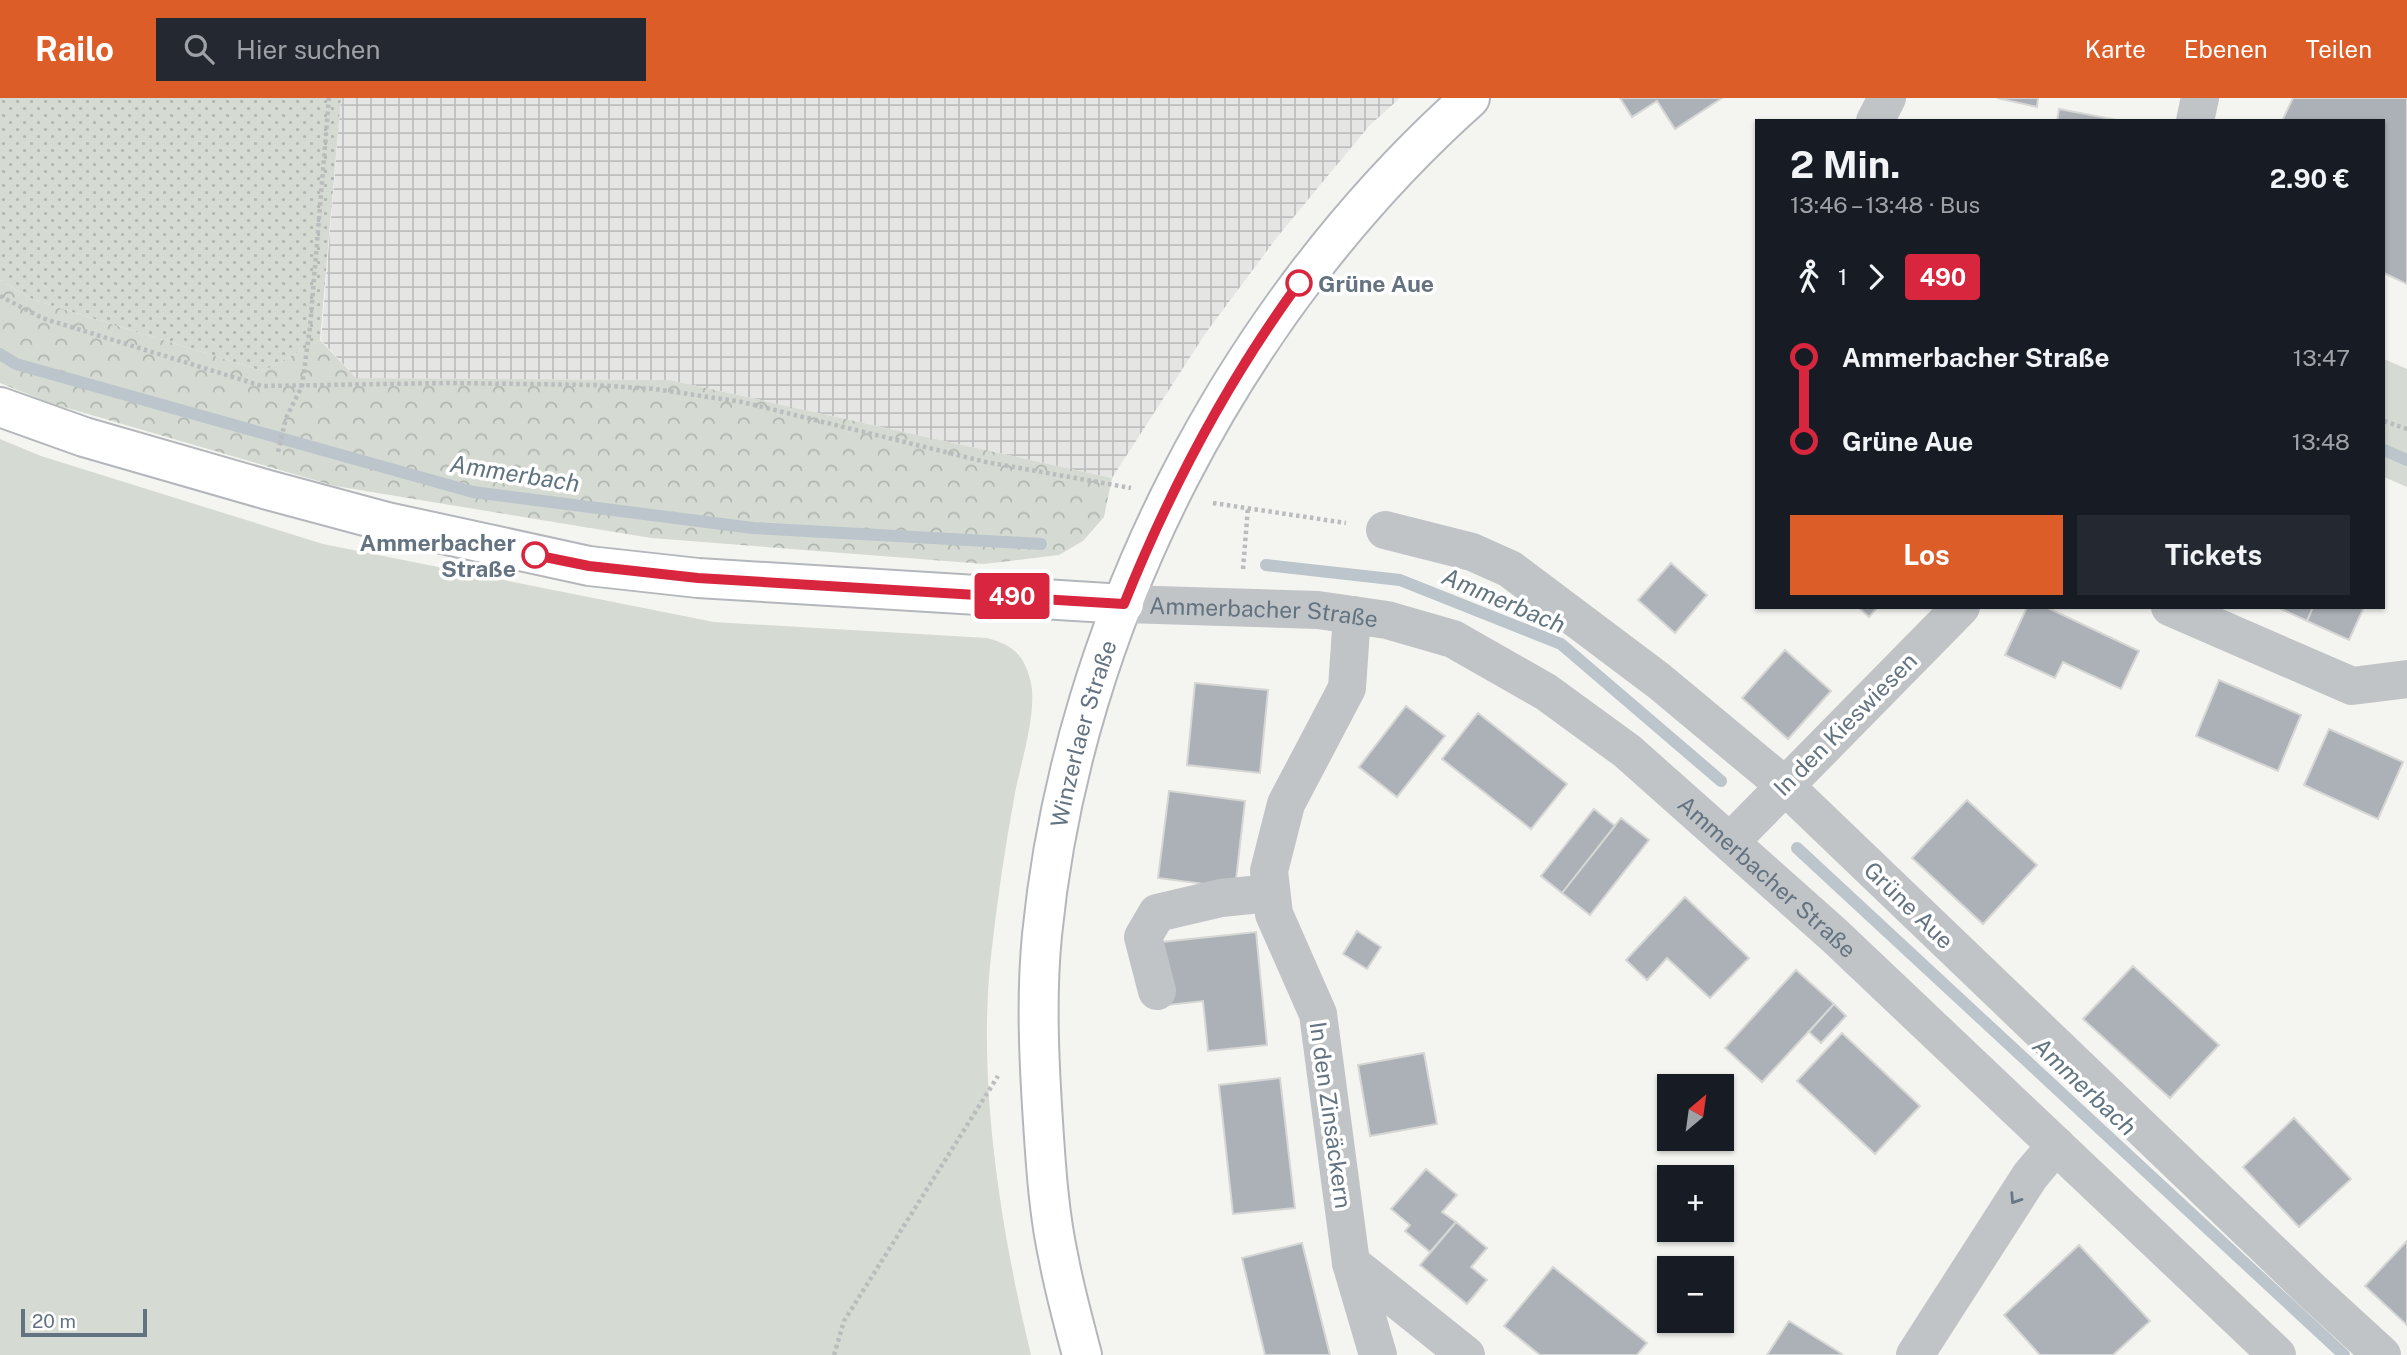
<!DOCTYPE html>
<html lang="de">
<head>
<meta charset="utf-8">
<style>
  :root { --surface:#171b24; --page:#242831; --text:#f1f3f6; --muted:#9ea1a6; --accent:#dd5d28 }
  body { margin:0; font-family:"Public Sans",sans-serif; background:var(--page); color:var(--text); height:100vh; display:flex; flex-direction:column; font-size:26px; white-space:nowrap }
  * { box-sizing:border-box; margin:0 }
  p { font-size:23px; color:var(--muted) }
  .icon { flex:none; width:38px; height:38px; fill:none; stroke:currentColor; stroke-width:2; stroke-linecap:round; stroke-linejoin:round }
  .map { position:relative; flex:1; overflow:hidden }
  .sheet { position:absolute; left:1755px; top:21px; width:630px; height:490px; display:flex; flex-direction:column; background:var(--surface); border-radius:0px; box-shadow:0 2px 5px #0004 }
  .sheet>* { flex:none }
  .badge { padding:0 14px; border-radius:5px; font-size:24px; line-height:46px }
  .needle { width:46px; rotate:29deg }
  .tools { position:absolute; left:1657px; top:976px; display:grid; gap:14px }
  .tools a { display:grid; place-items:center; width:77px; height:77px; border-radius:0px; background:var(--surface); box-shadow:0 2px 5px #0004; font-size:35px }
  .scale { position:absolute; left:21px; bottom:18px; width:126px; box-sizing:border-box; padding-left:7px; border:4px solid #647381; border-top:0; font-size:19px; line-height:24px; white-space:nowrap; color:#647381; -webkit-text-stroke:5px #fff; paint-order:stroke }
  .map>.badge { position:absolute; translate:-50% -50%; box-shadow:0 0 0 4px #fff }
  .legs { display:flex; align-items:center; gap:10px; height:77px; padding:0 35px; font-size:23px }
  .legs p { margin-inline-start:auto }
  .summary { display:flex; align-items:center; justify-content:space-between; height:119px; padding:0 35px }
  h1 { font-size:38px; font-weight:700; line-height:52px }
  .primary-button { display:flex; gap:14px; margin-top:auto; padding:14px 35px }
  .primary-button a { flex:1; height:80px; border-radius:0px; background:var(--accent); color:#fff; font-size:28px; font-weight:700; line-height:80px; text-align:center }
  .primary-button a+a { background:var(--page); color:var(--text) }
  ul { padding:0 35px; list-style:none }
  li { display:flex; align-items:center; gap:24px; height:84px; font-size:26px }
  li i { display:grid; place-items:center; width:10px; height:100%; margin:0 9px; background:currentColor }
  li i::after { content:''; width:18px; height:18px; margin:-9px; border:5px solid; border-radius:50%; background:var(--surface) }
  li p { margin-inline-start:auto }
  li:first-child i { background:linear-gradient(#0000 50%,currentColor 0) }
  li:last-child i { background:linear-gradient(currentColor 50%,#0000 0) }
  header { display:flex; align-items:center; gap:42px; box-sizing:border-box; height:98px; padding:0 35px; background:var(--accent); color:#fff }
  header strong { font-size:33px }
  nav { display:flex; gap:38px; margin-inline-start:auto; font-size:24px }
  .search { width:490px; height:63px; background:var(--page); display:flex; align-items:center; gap:18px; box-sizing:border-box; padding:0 24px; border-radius:0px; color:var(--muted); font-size:26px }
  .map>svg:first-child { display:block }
  .industrial { fill:url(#industrial-grid) }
  .grass { fill:#d5dbd2 }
  .forest { fill:url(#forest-crowns) }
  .park { fill:url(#park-dots) }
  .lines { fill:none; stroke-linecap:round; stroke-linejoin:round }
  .stream { stroke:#bbc5cb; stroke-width:12 }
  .building { fill:#abb1b7; stroke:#d6d6d4; stroke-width:2 }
  .major-casing { stroke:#b3b7bb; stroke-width:42 }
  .path { stroke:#babcbe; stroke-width:4.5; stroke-dasharray:3.5 3.5; stroke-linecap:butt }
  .minor { stroke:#c0c4c7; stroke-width:38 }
  .major { stroke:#fff; stroke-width:38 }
  .oneway { stroke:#697784 }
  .line-1-casing { stroke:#fff; stroke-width:16 }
  .line-1 { stroke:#d7263d; stroke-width:10 }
  .stop-1-dot { fill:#fff; stroke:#d7263d; stroke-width:3.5 }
  .labels { text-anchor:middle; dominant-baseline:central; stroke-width:7; stroke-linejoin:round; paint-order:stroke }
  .stop-label { font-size:23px; font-weight:bold; fill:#647381; stroke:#fff; text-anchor:start }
  .street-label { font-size:23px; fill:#647381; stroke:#fff }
  .water-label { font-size:24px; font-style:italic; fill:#60747f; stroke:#fff }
</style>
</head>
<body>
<header>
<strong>Railo</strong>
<div class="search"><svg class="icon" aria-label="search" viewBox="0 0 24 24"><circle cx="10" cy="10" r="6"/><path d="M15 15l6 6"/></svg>Hier suchen</div>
<nav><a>Karte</a><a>Ebenen</a><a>Teilen</a></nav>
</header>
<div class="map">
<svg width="2407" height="1257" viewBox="0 0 2407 1257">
  <defs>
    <pattern id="industrial-grid" width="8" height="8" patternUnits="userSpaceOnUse" patternTransform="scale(1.75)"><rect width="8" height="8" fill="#e5e6e4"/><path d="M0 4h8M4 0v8" fill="none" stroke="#bdbfbe"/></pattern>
    <pattern id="forest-crowns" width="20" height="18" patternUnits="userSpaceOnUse" patternTransform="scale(1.75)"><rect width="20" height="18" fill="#d5dbd2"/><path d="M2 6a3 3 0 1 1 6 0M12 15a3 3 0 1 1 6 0" fill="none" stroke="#b0b6b0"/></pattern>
    <pattern id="park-dots" width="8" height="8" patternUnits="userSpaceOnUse" patternTransform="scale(1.75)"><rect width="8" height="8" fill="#d5dbd2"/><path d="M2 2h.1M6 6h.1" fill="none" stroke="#b0b6b0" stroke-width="1.8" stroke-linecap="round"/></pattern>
  </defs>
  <rect width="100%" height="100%" fill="#f4f5f1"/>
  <path class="industrial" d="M341 0H1400L1369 28 1278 138 1205 236 1112 380 670 282 356 280 321 242Z"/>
  <path class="grass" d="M2384 261 2407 271V389L2384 379Z
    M0 341 41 358 323 446 714 524 987 540C1014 547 1025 558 1031 585 1037 614 1021 665 1015 695 1005 749 997 803 991 858 977 985 1001 1133 1031 1257H0Z"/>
  <path class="forest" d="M0 182 34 202 263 273 320 242 356 280 670 282 1112 380 1104 419 1083 443 1059 457 984 466 651 440 335 388 50 305 0 285Z"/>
  <path class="park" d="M0 0H341L320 242 263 273 34 202 0 182Z"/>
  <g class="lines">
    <path class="stream" d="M0 256 16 266 473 394 753 430 1041 446
      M2384 352 2407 362
      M1266 467 1400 482 1561 546 1721 683
      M1797 750 2344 1257"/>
  </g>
  <path class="building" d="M1620 0H1722L1675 31 1657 3 1632 19Z
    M1997 0H2038L2037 9Z
    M2293 0H2407V186L2384 175V23H2282Z
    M2059 11 2122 23H2057Z
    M1671 465 1707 497 1675 535 1638 502Z
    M1858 509H1878L1869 519Z
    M2027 509H2046L2139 553 2121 591 2063 564 2055 580 2005 557Z
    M2277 509H2313L2307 523Z
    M2313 509H2364L2349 542 2307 523Z
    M1785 552 1831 593 1788 641 1742 600Z
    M2219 582 2301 617 2278 673 2196 638Z
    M1195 585 1268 592 1260 675 1187 667Z
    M1406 608 1445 638 1397 699 1359 669Z
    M1478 615 1567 686 1531 731 1442 661Z
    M2329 631 2403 664 2378 721 2304 687Z
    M1169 693 1245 703 1235 790 1158 780Z
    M1967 702 2037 767 1983 826 1912 760Z
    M1594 711 1615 728 1562 795 1541 778Z
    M1621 720 1649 742 1590 817 1562 795Z
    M1685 799 1749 860 1710 900 1667 860 1647 882 1626 862Z
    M1357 833 1381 849 1367 871 1343 856Z
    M1256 834 1267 947 1208 953 1203 903 1168 907 1162 844Z
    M2133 868 2219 947 2170 1000 2083 921Z
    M1796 872 1834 906 1762 984 1725 950Z
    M1834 906 1846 918 1821 945 1809 934Z
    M1842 935 1920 1008 1875 1056 1797 983Z
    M1424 955 1437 1026 1370 1038 1358 967Z
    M1280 980 1295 1110 1233 1116 1219 987Z
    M2294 1020 2351 1081 2299 1129 2243 1069Z
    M1426 1071 1457 1097 1442 1114 1456 1124 1430 1154 1405 1133 1410 1127 1391 1111Z
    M1456 1124 1487 1150 1471 1169 1487 1182 1467 1206 1420 1167Z
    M2407 1143V1227L2365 1188Z
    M1302 1145 1330 1257H1265L1242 1160Z
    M2079 1147 2150 1223 2113 1257H2040L2004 1217Z
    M1553 1169 1647 1245 1637 1257H1540L1504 1228Z
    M1789 1223 1842 1256 1841 1257H1767Z"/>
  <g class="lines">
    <g class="major-casing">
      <g id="major">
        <path d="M0 309 84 339 268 392 387 424 589 468 698 480 1124 506"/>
        <path id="s2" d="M1082 1257C1074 1226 1065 1194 1059 1162 1049 1117 1046 1070 1043 1024 1039 962 1036 899 1042 837 1073 522 1235 210 1470 0"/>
      </g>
    </g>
    <path class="path" d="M0 198 42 220 262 288 450 285 594 287 655 291 742 304 986 364 1131 390
      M2384 323 2407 331
      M278 354 286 320 302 288 310 229 329 0
      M1213 405 1346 425
      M1243 471 1248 409
      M834 1257 844 1223 998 978"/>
    <g class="minor">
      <path d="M1875 23 1887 0"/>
      <path d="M2195 23 2200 0"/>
      <path d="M1385 432 1472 454 1510 471 1659 583 1784 687 2311 1192 2382 1257"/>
      <path id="s1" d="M1124 506 1318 512 1387 522 1453 541 1546 594 1627 653 1834 837 2277 1257"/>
      <path d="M2170 509 2352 588 2407 581"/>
      <path d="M1352 517 1347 590 1286 706 1269 773 1274 816 1318 916 1351 1165 1378 1257"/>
      <path d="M1730 744 1961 509"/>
      <path d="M1157 893 1143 839 1157 815 1221 800 1271 795"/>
      <path d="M1351 1165 1466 1257"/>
      <path d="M1915 1257 2030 1078 2056 1047"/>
    </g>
    <use href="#major" class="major"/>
  </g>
  <defs><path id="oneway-chevron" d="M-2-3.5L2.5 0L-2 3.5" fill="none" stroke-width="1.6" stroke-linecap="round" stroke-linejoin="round" transform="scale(1.75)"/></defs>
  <use class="oneway" href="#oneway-chevron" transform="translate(2015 1101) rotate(123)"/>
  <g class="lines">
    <g class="line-1-casing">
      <path id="line-1" d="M535 457 589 468 698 480 1124 506C1170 391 1226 285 1299 185"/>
    </g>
    <use href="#line-1" class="line-1"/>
  </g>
  <g class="stop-1-dot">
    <circle cx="1299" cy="185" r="12"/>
    <circle cx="535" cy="457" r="12"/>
  </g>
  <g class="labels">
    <g class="stop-label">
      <text x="1318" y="185">Grüne Aue</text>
      <text x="516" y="444" text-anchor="end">Ammerbacher<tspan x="516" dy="26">Straße</tspan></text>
    </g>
    <g class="street-label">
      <text stroke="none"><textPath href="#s1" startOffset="140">Ammerbacher Straße</textPath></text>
      <text transform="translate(1845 626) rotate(-45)">In den Kieswiesen</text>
      <text stroke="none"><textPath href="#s2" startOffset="630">Winzerlaer Straße</textPath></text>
      <text stroke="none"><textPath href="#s1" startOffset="728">Ammerbacher Straße</textPath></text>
      <text transform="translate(1909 807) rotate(44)">Grüne Aue</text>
      <text transform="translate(1331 1017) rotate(82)">In den Zinsäckern</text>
    </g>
    <g class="water-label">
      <text transform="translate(515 375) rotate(9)">Ammerbach</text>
      <text transform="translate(1504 502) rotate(23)">Ammerbach</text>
      <text transform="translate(2085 988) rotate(43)">Ammerbach</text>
    </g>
  </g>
</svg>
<div class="tools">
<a><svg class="needle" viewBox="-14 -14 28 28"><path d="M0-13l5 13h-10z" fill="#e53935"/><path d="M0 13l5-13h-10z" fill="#9ea1a6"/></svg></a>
<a>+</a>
<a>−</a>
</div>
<div class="scale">20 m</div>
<b class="badge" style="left:1012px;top:498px;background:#d7263d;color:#fff">490</b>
<section class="sheet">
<div class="summary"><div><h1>2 Min.</h1><p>13:46 – 13:48 · Bus</p></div><b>2.90 €</b></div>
<div class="legs"><svg class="icon" aria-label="walk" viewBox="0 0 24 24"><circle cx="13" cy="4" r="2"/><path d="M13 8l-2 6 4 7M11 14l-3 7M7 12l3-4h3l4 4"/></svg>1<svg class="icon" aria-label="forward" viewBox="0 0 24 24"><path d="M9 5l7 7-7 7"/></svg><b class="badge" style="background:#d7263d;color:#fff">490</b></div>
<ul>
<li><i style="color:#d7263d"></i><b>Ammerbacher Straße</b><p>13:47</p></li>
<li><i style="color:#d7263d"></i><b>Grüne Aue</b><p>13:48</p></li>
</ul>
<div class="primary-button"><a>Los</a><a>Tickets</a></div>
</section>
</div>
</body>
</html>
